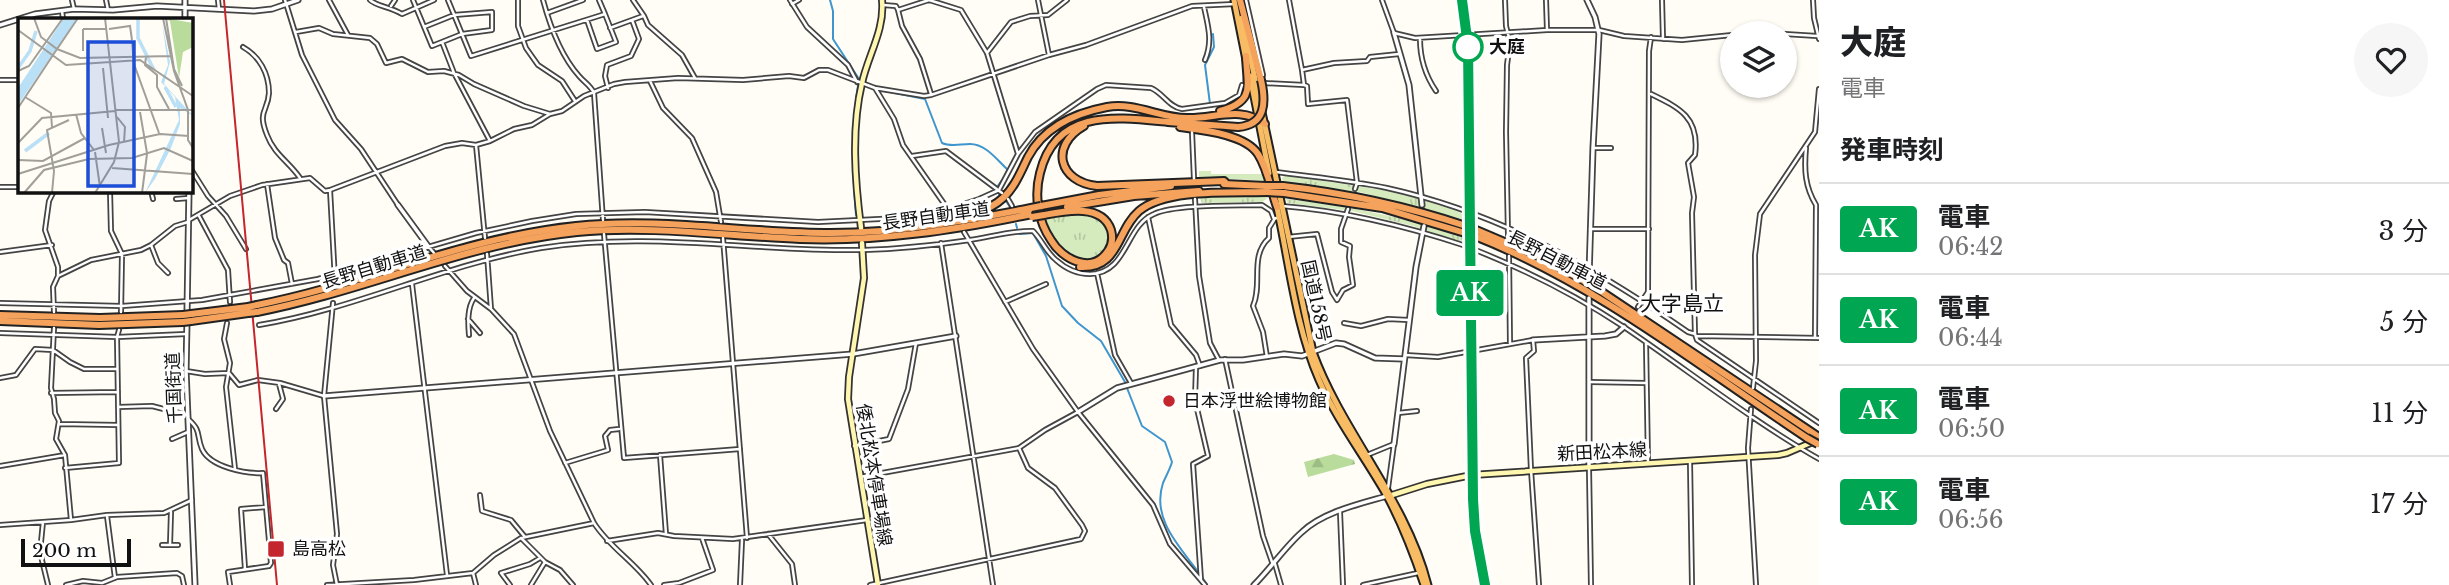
<!DOCTYPE html>
<html lang="ja">
<head>
<meta charset="utf-8">
<style>
  :root { --surface:#fff; --page:#f6f6f6; --text:#202124; --muted:#757577; --line:#e0e0e0 }
  body { margin:0; font-family:"Libre Baskerville","Noto Sans JP",serif; background:var(--page); color:var(--text); height:100vh; display:flex; flex-direction:column; font-size:26px; white-space:nowrap }
  * { box-sizing:border-box; margin:0 }
  p { font-size:23px; color:var(--muted) }
  .icon { flex:none; width:38px; height:38px; fill:none; stroke:currentColor; stroke-width:2; stroke-linecap:round; stroke-linejoin:round }
  .map { position:relative; flex:1; overflow:hidden }
  .details { display:flex; flex-direction:column; background:var(--surface); width:630px }
  .details>* { flex:none }
  .badge { padding:0 14px; border-radius:5px; font-size:24px; line-height:46px }
  .fabs { position:absolute; left:1720px; top:21px; display:grid; gap:14px }
  .fabs a { display:grid; place-items:center; width:77px; height:77px; border-radius:50%; background:var(--surface); box-shadow:0 2px 5px #0004; font-size:35px }
  .scale { position:absolute; left:21px; bottom:18px; width:110px; box-sizing:border-box; padding-left:7px; border:4px solid #111; border-top:0; font-size:19px; line-height:24px; white-space:nowrap; color:#111; -webkit-text-stroke:5px #fff; paint-order:stroke }
  .map>.badge { position:absolute; translate:-50% -50%; box-shadow:0 0 0 4px #fff }
  h2 { padding:0 21px; font-size:26px; line-height:63px }
  .round { display:grid; place-items:center; flex:none; width:74px; height:74px; border-radius:37px; background:var(--page) }
  .overview { display:flex; align-items:center; justify-content:space-between; height:119px; padding:0 21px }
  h1 { font-size:33px; font-weight:800; line-height:52px }
  ul { padding:0; list-style:none }
  li { display:flex; align-items:center; gap:21px; height:91px; padding:0 21px; border-top:2px solid var(--line) }
  li div { flex:1 }
  li b { display:block; font-size:26px }
  li em { font-style:normal }
  li .badge { min-width:77px; font-weight:700; text-align:center }
  main { display:flex; flex:1; min-height:0 }
  .map>svg:first-child { display:block }
  .grass { fill:url(#grass-tufts) }
  .forest { fill:url(#forest-firs) }
  .lines { fill:none; stroke-linecap:round; stroke-linejoin:round }
  .stream { stroke:#3f96cf; stroke-width:2 }
  .minor-casing { stroke:#444; stroke-width:6 }
  .tertiary-casing { stroke:#444; stroke-width:7 }
  .secondary-casing { stroke:#333; stroke-width:8 }
  .trunk-casing { stroke:#222; stroke-width:9 }
  .motorway-casing { stroke:#222; stroke-width:10 }
  .minor { stroke:#fff; stroke-width:2.5 }
  .tertiary { stroke:#fff; stroke-width:3.5 }
  .secondary { stroke:#fff6b0; stroke-width:4.5 }
  .trunk { stroke:#f7bc64; stroke-width:5 }
  .motorway { stroke:#f5a25d; stroke-width:6 }
  .rail { stroke:#c4262e; stroke-width:2 }
  .motorway-bridge-casing { stroke:#222; stroke-width:10; stroke-linecap:butt }
  .motorway-bridge { stroke:#f5a25d; stroke-width:6 }
  .line-casing { stroke:#fff; stroke-width:16 }
  .line { stroke:#00a651; stroke-width:10 }
  .stop-dot { fill:#fff; stroke:#00a651; stroke-width:3.5 }
  .poi-dot { fill:#c4262e; stroke:#fff; stroke-width:2.5 }
  .labels { text-anchor:middle; dominant-baseline:central; stroke-width:7; stroke-linejoin:round; paint-order:stroke }
  .stop-label { font-size:18px; font-weight:bold; fill:#111; stroke:#fff; text-anchor:start }
  .street-label { font-size:18px; fill:#111; stroke:#fff }
  .poi-label { font-size:18px; fill:#111; stroke:#fff; text-anchor:start }
  .quarter-label { font-size:21px; fill:#111; stroke:#fff }
  .inset-river { fill:none; stroke:#b9e0f7; stroke-width:3.5 }
  .inset-road { fill:none; stroke:#a09f9a; stroke-width:2 }
  .view { fill:#1d4ed8; fill-opacity:0.15; stroke:#1d4ed8; stroke-width:3.5 }
  .inset-edge { fill:none; stroke:#111; stroke-width:3.5 }
</style>
</head>
<body>
<main>
<div class="map">
<svg width="1819" height="585" viewBox="0 0 1819 585">
  <defs>
    <pattern id="grass-tufts" width="24" height="20" patternUnits="userSpaceOnUse" patternTransform="scale(1.75)"><rect width="24" height="20" fill="#d5ebbd"/><path d="M3 7l-1-3M5 7V3M7 7l1-3M15 17l-1-3M17 17v-4M19 17l1-3" fill="none" stroke="#b6c8a1"/></pattern>
    <pattern id="forest-firs" width="22" height="20" patternUnits="userSpaceOnUse" patternTransform="scale(1.75)"><rect width="22" height="20" fill="#b9dc9c"/><path d="M5 1l3.5 6h-7zM16 11l3.5 6h-7z" fill="#9ebc85"/></pattern>
  </defs>
  <rect width="100%" height="100%" fill="#fffdf5"/>
  <path class="grass" d="M1199 171H1211V174H1263L1265 181 1199 177Z
    M1285 175 1402 193 1457 211 1462 214 1465 220 1360 192 1283 182 1282 178Z
    M1218 197 1264 196 1269 197 1262 202 1202 203 1200 198Z
    M1286 199C1347 206 1407 217 1466 237L1460 242 1413 226 1352 211 1288 203Z
    M1080 213C1098 216 1106 221 1109 239L1103 254C1071 273 1057 246 1046 220L1051 216Z"/>
  <path class="forest" d="M1334 454 1354 460 1355 464 1308 477 1304 462Z"/>
  <g class="lines">
    <path class="stream" d="M830 0 833 11V39L859 79C851 125 852 169 856 215
      M859 79 872 86
      M880 90 925 99 942 143C951 147 960 144 970 144 986 144 997 160 1008 170L1006 173
      M1210 104 1205 65 1214 47 1213 34
      M997 187 1005 176
      M999 194 1001 196
      M1006 201 1010 207
      M1016 224 1017 228
      M1020 234 1033 233 1034 235 1046 256 1062 306 1078 323 1101 341 1125 382
      M1127 388 1142 426 1165 442 1172 462C1170 469 1166 476 1163 483 1151 519 1180 547 1199 573
      M1202 577 1207 585"/>
    <g class="minor-casing">
      <path id="minor" d="M72 0 74 9
        M106 0 108 10
        M218 0 219 9
        M285 0 302 55 335 120 361 149 398 205
        M329 0 348 35
        M370 0C376 6 391 7 402 14L434 0
        M413 0 432 46 442 42 454 73 490 141
        M448 0 471 56 605 14 599 0
        M518 0V26L526 48 538 65 562 81 575 101
        M543 0C550 26 561 56 579 76 585 83 590 85 594 93L603 220
        M633 0 644 16 648 25 682 55 695 78
        M790 0 807 27 848 65 857 82
        M1038 0 1049 55
        M1246 0 1263 75
        M1289 0 1302 70 1334 63 1367 61 1370 57 1399 54
        M1382 0 1394 33 1415 38 1547 30H1599L1624 36 1682 40 1732 35
        M1505 0 1506 26 1510 42 1507 65 1506 132 1508 235
        M1546 0 1547 30
        M1662 0 1663 39
        M1813 0 1814 18 1819 39
        M792 4 799 0
        M883 5 896 6 898 10 929 0 961 10 987 53 1018 154
        M391 6 395 0
        M1204 7C1208 26 1213 41 1205 60
        M898 10 902 26 920 59 931 94
        M62 11 63 19
        M547 13 583 0
        M587 20 597 49 616 42 605 14
        M424 27 454 15 492 12V30L462 34 442 42
        M610 28 643 16
        M296 32 319 28 333 34 370 38 377 44 386 63 402 59 428 72 444 71 459 75 474 84 524 106 550 114
        M1785 34 1817 36
        M1420 39C1420 58 1425 75 1436 91
        M243 47C259 56 269 73 269 93 268 112 257 110 267 135 274 154 289 162 300 178
        M987 53 1011 22 1030 16 1048 15 1067 0
        M1302 70 1304 85 1307 86 1308 104 1347 100 1357 183 1355 189
        M0 80H19
        M650 81 663 108 692 138 716 192 721 222
        M1264 83 1304 85
        M608 88 605 76 607 65 631 56 639 39 632 20
        M875 88 894 119 903 145 952 215
        M1651 94C1680 108 1700 118 1695 155L1688 163 1694 197 1692 213 1695 334
        M1192 132 1194 179
        M476 145 485 238
        M1593 148H1611
        M1806 148C1804 170 1805 187 1816 205L1815 338
        M912 156 946 151 1002 193
        M191 169 208 196 226 216 246 249
        M1276 172C1313 177 1350 180 1387 188 1500 213 1594 267 1688 332L1695 334 1697 340 1819 423
        M267 184 275 238 284 260 288 263 292 284
        M0 187H19
        M330 190 335 280
        M110 191 111 231 122 254 121 312
        M151 191 153 199
        M176 199 189 198
        M1008 199 1012 206
        M1195 199 1199 276 1210 343 1219 360
        M1282 206C1345 211 1406 226 1466 246
        M199 216 228 270 230 302
        M1148 217 1171 325 1196 355 1200 366
        M189 220 230 196 262 185 310 178 325 191 330 190 445 146 462 143 476 145 490 141 514 129 532 125 550 114 562 111 584 96 614 84 625 82 678 78 743 80 789 76 804 78 819 70H828L875 88 924 96 931 95 1049 55 1086 45 1192 6 1235 4
        M1590 229H1649
        M964 232 1033 349 1078 412 1153 505 1170 544 1205 585
        M604 234 624 458 740 449
        M1288 237 1317 234 1332 292 1337 300 1343 290 1353 285 1349 257 1350 246 1341 242V229L1348 209
        M723 238 747 538
        M941 243 993 585
        M151 245 158 263 168 273
        M428 246 434 253
        M1473 249C1526 270 1577 296 1624 327 1689 371 1751 420 1819 459
        M0 252 52 245
        M487 254 491 309
        M1509 256 1510 344
        M445 266 467 291 491 309 514 334 550 431 594 523C609 547 635 562 651 585
        M1097 273 1115 355 1131 383
        M58 276 91 260 141 250 151 245 175 226 188 222
        M412 284 447 575
        M1005 302 1046 284
        M0 303 122 306 202 300 318 279 476 233 532 221 576 214 645 212 818 222 900 218 948 209 979 199 999 190 1018 154 1035 132 1097 89 1106 85 1151 88C1163 93 1169 107 1182 109L1225 103 1239 95 1242 85
        M333 303 324 396 337 534 333 565 337 585
        M1638 307 1648 292 1649 51 1651 37
        M54 312 53 287 58 276V267L45 230 49 201 54 191
        M468 319 480 333
        M227 323 224 339 230 363 226 387 235 469
        M1344 323 1361 326 1388 319 1409 320
        M259 325C356 309 445 264 541 248 649 231 756 252 864 250 900 249 935 245 970 240 990 237 1013 230 1033 231 1042 240 1046 252 1056 260 1066 269 1076 274 1090 274 1128 273 1125 226 1154 214 1176 204 1235 206 1262 205L1271 211 1274 219 1279 217
        M54 328 51 388 54 399 55 413 59 421 56 439 65 455 71 520
        M0 333 117 337 186 334
        M469 335C468 323 467 308 474 298
        M1696 336 1819 338
        M1646 343 1648 463
        M1405 355 1438 357 1533 340 1534 351 1526 358 1531 470 1539 585
        M1267 357 1263 332 1253 306C1263 284 1249 256 1269 238V228L1274 220
        M1225 359 1263 536 1272 562 1275 564 1281 585
        M1196 367 1195 400 1208 456 1193 464 1201 580
        M186 371 205 374 229 373 239 385 258 380 280 383 324 396
        M0 378 16 375 35 349 53 350 70 362 84 369H117
        M1590 382 1646 383
        M1753 388 1756 361 1755 255 1760 214 1815 132 1819 89
        M51 393 118 392
        M118 407 152 406 187 415
        M276 409 283 399 279 384
        M1751 409 1748 448 1756 585
        M1398 413 1417 411
        M188 419C202 431 196 435 202 449 210 467 246 474 263 473L271 563 269 566 228 572 230 585
        M59 424 118 425
        M172 439 188 432
        M854 446 889 439 908 389 916 343
        M660 455 666 534
        M1367 455 1394 444 1388 488
        M1690 462 1692 585
        M565 463 608 450 605 436 610 430 619 429
        M0 466 65 455
        M65 468 119 463 117 337 119 330
        M1589 469 1591 585
        M860 477 1019 448 1045 430 1078 412
        M480 495 482 511 511 520 525 537
        M1340 512 1343 585
        M107 516 115 578
        M43 522 40 552 48 585
        M0 525 71 520 107 515 164 513 192 500
        M768 534 792 564 795 585
        M521 538 545 562 560 570 573 585
        M607 541 658 533 674 536 733 539 867 520
        M162 545H170L171 512
        M170 545H178
        M245 569 241 509 266 507
        M473 573 476 585
        M66 585 83 581 102 583 117 577 177 573 182 576 184 585
        M327 585 414 580 473 573 494 555 521 538 594 523
        M510 585 501 573 530 564 540 558
        M531 585 545 562
        M664 585 679 583 713 570 702 538
        M740 585 742 540
        M870 585 1081 539 1085 531 1082 525 1055 488 1028 468 1019 448
        M1363 585 1418 573"/>
    </g>
    <g class="tertiary-casing">
      <path id="tertiary" d="M185 0V19
        M1587 0 1595 17 1599 34 1593 148 1589 276
        M0 25 35 14 74 9 113 10 157 6 254 11 272 9 298 0
        M1394 33 1409 85 1422 205
        M398 205 428 246
        M1589 298V466
        M187 314 189 191
        M187 321 186 371 195 585
        M1533 340 1605 336 1616 334 1624 327
        M324 396 853 354 956 336
        M1078 412 1117 388 1220 360H1243L1284 354 1302 356 1336 343 1344 344 1375 358 1404 359
        M1394 444 1416 267 1424 226
        M1254 585C1271 568 1285 547 1302 532 1323 512 1359 504 1387 496"/>
    </g>
    <g class="secondary-casing">
      <path id="secondary" d="M861 228C855 181 851 129 862 83 868 55 885 30 882 0
        M862 243 864 278 849 377 848 399 878 585
        M1389 496 1427 484 1472 475 1778 455 1787 453 1815 441"/>
    </g>
    <g class="trunk-casing">
      <path id="trunk" d="M1234 0 1246 60
        M1242 18 1313 352C1343 434 1406 499 1428 585
        M1250 76 1269 173
        M1276 203C1289 261 1295 325 1319 380 1337 421 1365 457 1387 496 1402 524 1414 555 1424 585"/>
    </g>
    <g class="motorway-casing">
      <path id="motorway" d="M1240 0 1261 80
        M1220 111C1256 101 1247 86 1246 56
        M1084 126C1049 146 1059 182 1097 186L1224 181 1227 184
        M1180 127C1202 130 1245 134 1258 154 1268 169 1271 191 1277 207
        M1224 184 1266 186
        M1283 186C1346 193 1406 206 1466 226
        M1284 193 1382 208 1465 233
        M1041 206 1099 195 1171 186
        M1067 207 1134 196 1199 191
        M1044 215C1065 211 1102 203 1111 230 1113 237 1112 245 1108 251 1092 275 1062 259 1051 240 1038 221 1034 196 1040 173 1056 108 1117 117 1168 122 1191 124 1215 125 1238 127
        M937 221C959 217 986 214 1003 198 1015 187 1021 171 1028 157 1044 127 1075 113 1107 107 1135 102 1160 118 1187 118 1214 119 1241 105 1265 124
        M1474 229 1542 258 1596 288 1819 437
        M1475 236C1598 285 1697 365 1807 438
        M1080 267C1120 269 1116 231 1139 211 1166 188 1233 193 1267 192
        M257 305C364 284 467 237 576 226 661 217 746 233 831 233 899 233 965 221 1031 208
        M257 312C365 291 467 243 577 232 651 225 726 236 800 239 879 242 955 230 1032 214
        M191 314 248 307
        M0 315 100 318 183 315
        M0 321 99 325 183 322
        M191 321 248 313"/>
    </g>
    <use href="#minor" class="minor"/>
    <use href="#tertiary" class="tertiary"/>
    <use href="#secondary" class="secondary"/>
    <use href="#trunk" class="trunk"/>
    <use href="#motorway" class="motorway"/>
    <path class="rail" d="M224 0 277 585
      M1462 0 1468 46 1473 499 1475 531 1485 585"/>
    <g class="motorway-bridge-casing">
      <path id="motorway-bridge" d="M1238 127C1266 125 1266 102 1261 80
        M1266 186H1283
        M1267 192 1284 193
        M1031 208 1041 206
        M1032 217 1044 215
        M1466 226 1474 229
        M1465 233 1475 236
        M248 307 257 305
        M248 313 257 312
        M183 315 191 314
        M183 322 191 321
        M1807 438 1818 444"/>
    </g>
    <use href="#motorway-bridge" class="motorway-bridge"/>
  </g>
  <g class="lines">
    <g class="line-casing">
      <path id="line" d="M1462 0 1468 46 1473 499 1475 531 1485 585"/>
    </g>
    <use href="#line" class="line"/>
  </g>
  <circle class="stop-dot" cx="1468" cy="47" r="14"/>
  <g class="poi-dot">
    <circle cx="1169" cy="401" r="7"/>
    <rect x="267" y="540" width="18" height="18" rx="3.5"/>
  </g>
  <g class="labels">
    <g class="stop-label">
      <text x="1489" y="47">大庭</text>
    </g>
    <g class="street-label">
      <text transform="translate(936 216) rotate(-8)">長野自動車道</text>
      <text transform="translate(1557 260) rotate(27)">長野自動車道</text>
      <text transform="translate(374 267) rotate(-17)">長野自動車道</text>
      <text transform="translate(1316 301) rotate(78)">国道158号</text>
      <text transform="translate(174 388) rotate(-92)">千国街道</text>
      <text transform="translate(1602 452) rotate(-3)">新田松本線</text>
      <text transform="translate(874 475) rotate(81)">倭北松本停車場線</text>
    </g>
    <g class="poi-label">
      <text x="1183" y="401">日本浮世絵博物館</text>
      <text x="292" y="549">島高松</text>
    </g>
    <g class="quarter-label">
      <text x="1682" y="304">大字島立</text>
    </g>
  </g>
  <g transform="translate(18 18)">
    <rect width="175" height="175" fill="#fffdf5"/>
    <path d="M147 0 175 5V29L165 34 161 60 152 3Z" fill="#b9dc9c"/>
    <path d="M46 0H59L0 87V70ZM144 5 152 44 146 66 175 98 162 90V106L153 130 137 161 127 175 161 102 157 79 143 64 150 47Z" fill="#b9e0f7"/>
    <path class="inset-river" d="M120 0V20L136 52M0 50 12 33 18 13M147 69 158 89M7 133 31 115"/>
    <path class="inset-road" d="M16 0 23 19 39 31 60 0M145 0 156 53 170 92V122L175 130M148 0 156 51 164 68M65 11H88M65 11V33M91 11 112 8 114 22M0 12 48 47 122 42 175 78M114 23 116 46 141 115M28 24 45 0M128 39 127 47 139 57V69L151 91M85 50 90 100M0 53 11 48 28 24M7 79 33 95 34 109M0 90 39 31 62 40 153 38M98 92H175M122 94 129 135M58 96 63 115 76 132M99 99 107 109 106 124M84 110 88 135M0 125 24 100 97 93M77 134 82 169M0 142 25 143 67 120M94 150 175 156M0 156 91 127 142 116 171 118M6 175 26 152 71 141 114 140 146 130 175 143M34 175 36 153 29 112 51 102M77 175 96 144 101 124 87 0M124 175 129 136"/>
    <path class="view" d="M70 24H116V168H70Z"/>
    <rect width="175" height="175" class="inset-edge"/>
  </g>
</svg>
<div class="fabs">
<a><svg class="icon" aria-label="layers" viewBox="0 0 24 24"><path d="M12 4l9 5-9 5-9-5zM3 14l9 5 9-5"/></svg></a>
</div>
<div class="scale">200 m</div>
<b class="badge" style="left:1470px;top:293px;background:#00a651;color:#fff">AK</b>
</div>
<section class="details">
<div class="overview"><div><h1>大庭</h1><p>電車</p></div><a class="round"><svg class="icon" aria-label="heart" viewBox="0 0 24 24"><path d="M12 20l-8-8c-3-5 5-10 8-4 3-6 11-1 8 4z"/></svg></a></div>
<h2>発車時刻</h2>
<ul>
<li><span class="badge" style="background:#00a651;color:#fff">AK</span><div><b>電車</b><p>06:42</p></div><em>3 分</em></li>
<li><span class="badge" style="background:#00a651;color:#fff">AK</span><div><b>電車</b><p>06:44</p></div><em>5 分</em></li>
<li><span class="badge" style="background:#00a651;color:#fff">AK</span><div><b>電車</b><p>06:50</p></div><em>11 分</em></li>
<li><span class="badge" style="background:#00a651;color:#fff">AK</span><div><b>電車</b><p>06:56</p></div><em>17 分</em></li>
</ul>
</section>
</main>
</body>
</html>
